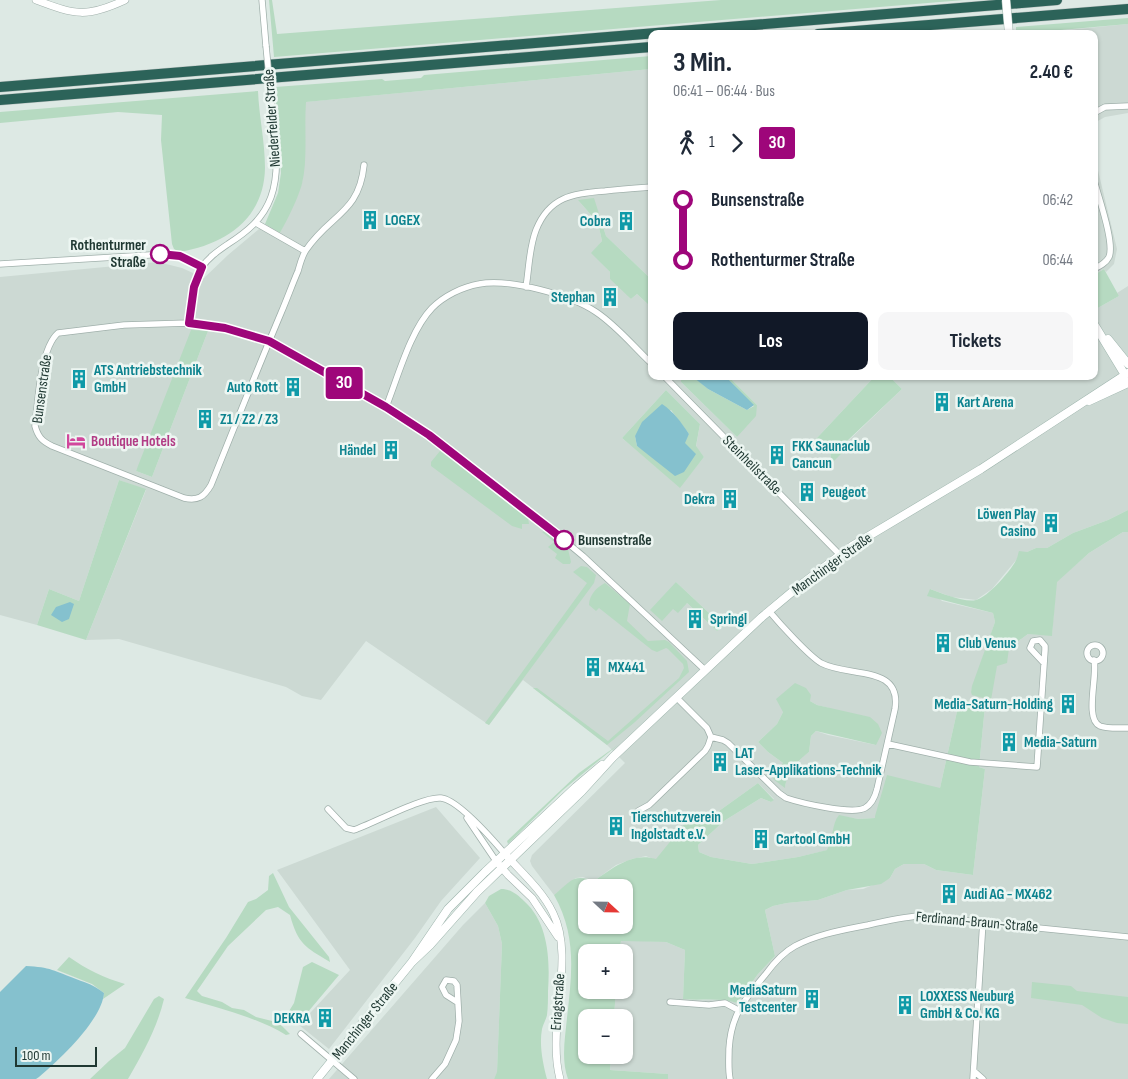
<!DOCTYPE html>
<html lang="de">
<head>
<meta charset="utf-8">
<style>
  :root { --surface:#fff; --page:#f6f6f7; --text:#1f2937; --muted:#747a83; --accent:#111827 }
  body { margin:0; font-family:"Sofia Sans Condensed",sans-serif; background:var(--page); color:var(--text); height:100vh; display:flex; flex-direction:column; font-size:19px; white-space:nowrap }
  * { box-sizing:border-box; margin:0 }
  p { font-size:16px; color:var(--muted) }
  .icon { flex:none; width:28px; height:28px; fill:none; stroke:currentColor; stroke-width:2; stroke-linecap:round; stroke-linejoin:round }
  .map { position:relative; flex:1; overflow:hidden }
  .side { position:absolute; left:648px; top:30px; width:450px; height:350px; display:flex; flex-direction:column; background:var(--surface); border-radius:10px; box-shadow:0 1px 4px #0004 }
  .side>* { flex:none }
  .badge { padding:0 10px; border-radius:4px; font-size:18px; line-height:32px }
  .needle { width:32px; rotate:112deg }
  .buttons { position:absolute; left:578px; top:879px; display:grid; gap:10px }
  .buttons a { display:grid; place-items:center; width:55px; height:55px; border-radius:10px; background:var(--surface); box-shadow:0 1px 4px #0004; font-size:25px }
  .scale { position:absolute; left:15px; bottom:12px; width:82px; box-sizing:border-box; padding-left:5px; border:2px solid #1f3832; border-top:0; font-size:14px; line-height:18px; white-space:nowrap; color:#1f3832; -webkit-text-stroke:4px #edf6f2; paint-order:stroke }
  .map>.badge { position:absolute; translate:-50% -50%; box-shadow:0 0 0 2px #fff }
  .legs { display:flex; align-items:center; gap:8px; height:55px; padding:0 25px; font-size:16px }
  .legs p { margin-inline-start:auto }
  .summary { display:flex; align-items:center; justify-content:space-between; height:85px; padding:0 25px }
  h1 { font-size:28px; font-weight:700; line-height:38px }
  .primary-button { display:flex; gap:10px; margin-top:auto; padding:10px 25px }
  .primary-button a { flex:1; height:58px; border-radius:10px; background:var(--accent); color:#fff; font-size:20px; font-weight:700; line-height:58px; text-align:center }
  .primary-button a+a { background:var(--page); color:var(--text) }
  ul { padding:0 25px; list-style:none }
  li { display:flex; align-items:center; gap:18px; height:60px; font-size:19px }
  li i { display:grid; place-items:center; width:8px; height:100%; margin:0 6px; background:currentColor }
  li i::after { content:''; width:12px; height:12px; margin:-6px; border:4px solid; border-radius:50%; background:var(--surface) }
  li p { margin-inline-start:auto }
  li:first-child i { background:linear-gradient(#0000 50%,currentColor 0) }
  li:last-child i { background:linear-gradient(currentColor 50%,#0000 0) }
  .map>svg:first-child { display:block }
  .built { fill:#ccd9d3; fill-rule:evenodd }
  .green { fill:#b6dac1; fill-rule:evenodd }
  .water { fill:#85c1ce }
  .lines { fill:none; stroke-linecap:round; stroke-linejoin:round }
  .minor-casing { stroke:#a0b0ab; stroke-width:7 }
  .tertiary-casing { stroke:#a0b0ab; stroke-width:8 }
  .secondary-casing { stroke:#9db4ac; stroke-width:9 }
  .motorway-casing { stroke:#bcc3c2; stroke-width:11 }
  .minor { stroke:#fff; stroke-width:5.5 }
  .tertiary { stroke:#fff; stroke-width:7 }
  .secondary { stroke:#fff; stroke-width:8 }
  .motorway { stroke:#2c6359; stroke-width:10 }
  .minor-bridge-casing { stroke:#a0b0ab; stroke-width:7; stroke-linecap:butt }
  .secondary-bridge-casing { stroke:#9db4ac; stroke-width:9; stroke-linecap:butt }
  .minor-bridge { stroke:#fff; stroke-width:5.5 }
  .secondary-bridge { stroke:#fff; stroke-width:8 }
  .line-1-casing { stroke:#fff; stroke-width:11 }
  .line-1 { stroke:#9e067a; stroke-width:8 }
  .stop-1-dot { fill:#fff; stroke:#9e067a; stroke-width:2.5 }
  .labels { text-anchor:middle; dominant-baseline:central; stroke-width:5; stroke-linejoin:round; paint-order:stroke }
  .street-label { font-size:15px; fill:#1f3832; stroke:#edf6f2 }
  .culture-label { font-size:15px; font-weight:bold; fill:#0d838f; stroke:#edf6f2; text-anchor:start }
  .stop-label { font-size:15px; font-weight:bold; fill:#1f3832; stroke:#edf6f2; text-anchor:end }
  .hotel-label { font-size:15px; font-weight:bold; fill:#b23c85; stroke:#edf6f2; text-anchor:start }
</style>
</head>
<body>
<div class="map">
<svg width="1128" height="1079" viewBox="0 0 1128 1079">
  <rect width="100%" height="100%" fill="#dde9e4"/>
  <path class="built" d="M1128 24V113L1105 117 1096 122 1094 125V34H1027Z
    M651 69V279L606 236 602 223 578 200 598 223 602 241 592 253 610 272 631 299 637 294 651 307V376H681V382L737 437 757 405 728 376H875L816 439 821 447 830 452 832 462 849 446 846 443 902 389 889 376H1094V307L1096 309 1119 296 1117 293 1128 286V510L1108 520 1073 533 1047 548H1036L1027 552 1017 559 992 589 976 600 952 597 930 589 942 601 993 613 995 622 971 692 997 666 1009 648 1028 634 1052 635 1056 582 1089 553 1123 532H1128V1079H668V1074L610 1070 611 1055H624V1018L614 1017 616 990H624V952H619L621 940 666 942 685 950 683 999 698 1000 726 999 737 1003 758 974 775 956 765 910 773 906 787 903 818 900 847 890 863 889 890 878 895 869 904 864H924L936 870 973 875 985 769 979 767 985 706 960 698 940 788 876 818 858 819 839 816 832 841 828 850 798 857 752 864 711 857 699 852 698 845 724 821 761 798 771 802 774 799 758 783 712 816 701 814 656 860 646 856 632 859 616 865 594 881 583 877 576 878 554 895 532 866 530 861 532 855 625 763 607 745 523 680 489 725 366 641 321 700 302 696 286 687 119 639 86 640 146 490 119 480 79 601 49 589 37 625 0 615V277L158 262 182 268 204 278 228 255 265 224 280 233 302 183 305 148V102ZM208 331 152 477 136 471ZM666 390 700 424 696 447 704 457 680 487 622 438ZM676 582 723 626 717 631 687 603 673 609ZM810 701 817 705 829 708 876 745 828 735 816 731 811 736 809 752 802 757 786 779 785 787 783 763 768 752 758 742 777 724 783 712Z
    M1094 154 1117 249 1114 264 1106 272 1104 269 1094 275Z
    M436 807 480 858 441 901 415 938 329 1049 299 1025 350 970 277 870Z
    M485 903 498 926 502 944 497 1073 494 1079H329L463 925Z"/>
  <path class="green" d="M269 0H272L277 34 721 0H964L274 57Z
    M1128 18V24L1016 34V27Z
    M651 56V69L306 102C304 129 308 158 302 184 297 201 288 218 280 233L265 224 278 193 281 173 275 87 382 79 385 81 421 78 424 75Z
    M258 91C259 116 265 142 265 168 264 219 226 244 180 252L174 249 172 244 161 140 162 115 118 112 0 123V112Z
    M594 198 606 236 651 279V307L637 294 631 299 610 279V272L591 253 602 241 598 223 578 200Z
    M1104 269 1119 296 1096 309 1094 307V275Z
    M191 330 208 331 152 477 136 471Z
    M681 376H695L694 377 708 389 747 410 754 406 725 376H728L757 405 756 416 737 437 681 382Z
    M875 376H889L902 389 846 442 849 446 832 463 830 452 821 447 816 439Z
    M666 390 700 424 696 446 704 457 680 488 622 438ZM671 410 689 434 684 443 648 453 637 446 635 436Z
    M440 451 528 518 529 524H522V529L512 526 431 466V462Z
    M119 480 146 489 86 640 37 625 49 589 79 601Z
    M1128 510V532H1123L1089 553 1057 582 1052 636 1028 634 1009 648 1007 663 997 666 991 700 972 695 971 692 972 686 995 622 993 613 927 596 930 589C941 593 965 603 976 600 987 598 1013 569 1017 558 1018 556 1018 553 1019 551L1027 552 1036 548H1047L1073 533 1108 520Z
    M545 531 568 549 571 562 570 564H563L555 558 557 554 548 547 554 542 542 532Z
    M581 566 587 567 596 575 594 583 489 725 485 723 587 583 573 572Z
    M676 582 723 626 717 631 687 603 678 613 673 609 662 621 650 610Z
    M605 583 630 604 627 621 648 641 665 640 669 642 687 661 689 672 635 722 607 745 533 688H537L608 741 679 678 684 668 683 664 668 649 666 648 657 652 652 650 599 608 596 611 589 605C589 595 597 587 605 583Z
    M795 683 806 688 811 695 810 701 817 705 870 717 878 724 882 733 876 745 816 731 811 736 809 752C797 761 786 774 785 788L773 779 783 763 768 752 758 742 777 724 783 712 776 699Z
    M960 698 985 706 979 767 985 769 973 875 936 870 924 864H904L895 869 890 878 881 884 847 890 818 900 787 903 773 906 765 910 775 956 758 974 737 1003C721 997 701 1001 683 999L685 950 666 942 621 941 619 952H586V990H616L614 1017 586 1018V1055H611L610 1070 668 1074V1079H568C561 1060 565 1038 567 1018 572 973 577 936 554 895 570 882 573 873 594 881 613 868 632 852 656 859L686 822 701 814 712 816 758 783 774 800 771 802 761 798 724 821 698 845 699 852 711 857 752 864 798 857 827 850C833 839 832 823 839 815L858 819 875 818V816L887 775 940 788ZM586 888H624V925H586Z
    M619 744 563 790 508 844 507 841 579 773Z
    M273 873 289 907 329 957 330 962C305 947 298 944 290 915L278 907 266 910 228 946 197 991 202 996 222 1002 232 1008 244 1010 256 1017 276 1022 281 1025 290 1034 286 1035C256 1017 219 1008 185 998L226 938 248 902 256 899 268 890 269 876Z
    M501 889C511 889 518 895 524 901 549 923 550 961 548 991 548 999 548 1007 547 1015 546 1020 543 1024 542 1029 539 1045 543 1064 547 1079H494L497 1072 502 944 498 926 485 903 489 896Z
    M69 957C86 969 104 978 125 984L103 999 104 993 92 984 57 970Z
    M312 962 339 975 297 1025 286 1016 294 1003 303 967Z
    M1032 982 1071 986 1077 991 1128 997V1024L1117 1023 1102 1018 1082 1005 1031 998Z
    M159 996 164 999C157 1028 143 1053 128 1079H90L109 1061 125 1048 154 999Z"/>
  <path class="water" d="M695 376H725L754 405 747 410 708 389 693 377Z
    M662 404C674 412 681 422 689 434L685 443 696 454 684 472 675 476 637 446 635 436 642 422Z
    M70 602 74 604 69 619 62 622 51 615 56 607Z
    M26 966C50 967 55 971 76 979 89 984 92 984 104 993 102 1020 59 1060 39 1077L36 1079H0V992Z"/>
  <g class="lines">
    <g class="minor-casing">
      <path id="minor" d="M262 0 266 46
        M1094 113 1105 107 1128 106
        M364 165C359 214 330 214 306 250 302 256 300 264 298 271 292 285 287 299 281 313 257 370 234 428 211 485 204 497 198 501 184 498L52 446C42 441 38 437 35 426 38 402 40 349 58 333L124 325 189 323 225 328 269 341 386 407 429 435 530 512 583 556 705 670
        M1094 180C1098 196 1115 243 1109 257 1106 263 1100 266 1094 269
        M256 223 305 251
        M0 264 166 254 180 256 202 267
        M526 287C529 269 529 248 536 230 549 197 573 193 605 191 620 189 636 188 651 187
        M189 323C191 304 191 283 202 267 209 257 218 251 228 244 247 232 263 219 271 197 282 167 273 128 271 97
        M664 376 840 555
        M386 407C398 377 410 331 432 308 444 296 462 287 479 284 508 278 571 295 596 312 617 326 633 346 651 363
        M1087 653a8 8 0 1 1 16 0a8 8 0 1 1-16 0Z
        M1094 660C1098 675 1084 719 1100 726 1108 729 1119 728 1128 728
        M676 697 707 728 711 737 723 740 728 743 779 793 786 798C801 803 852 815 865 808 872 804 875 797 877 789L895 709C902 664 849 678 821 663 808 655 780 624 769 611
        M888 744 970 762 1037 767 1045 650V646L1040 640 1033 641 1030 648 1044 663
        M328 809 346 828 354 830C374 823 424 796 441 798 459 800 493 840 505 854
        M638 811 649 805 705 751 708 746 711 737
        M467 818 496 861
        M670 1002 709 1005 725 1003 738 1010
        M301 1034 354 1079
        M974 1071 983 1079
        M432 1079 445 1064 456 1040 459 1021 457 985 454 981 446 980 442 987 446 995 457 1002
        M730 1079C728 1069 729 1059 729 1049 731 1015 744 1000 765 975 773 964 782 953 795 946 817 934 843 930 868 925 885 921 902 917 920 916L1128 937
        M973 1079 983 921"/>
    </g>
    <g class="tertiary-casing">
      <path id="tertiary" d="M36 0C76 15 86 18 125 0
        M505 854C521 872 542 890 553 913 576 959 546 1027 560 1079
        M496 861 508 875 532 898 558 937"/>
    </g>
    <g class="secondary-casing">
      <path id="secondary" d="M1094 324 1128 380
        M1108 339 1128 364
        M1089 401 1128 383
        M412 962 430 945 477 892 582 791 613 757 762 617 798 587 852 546 981 469 1128 373
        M317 1079 412 962 448 909 485 872 576 787 602 765"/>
    </g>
    <g class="motorway-casing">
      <path id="motorway" d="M818 34 1128 9
        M0 87 1057 0
        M0 100 651 47"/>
    </g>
    <use href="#minor" class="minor"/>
    <use href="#tertiary" class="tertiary"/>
    <use href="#secondary" class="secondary"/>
    <use href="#motorway" class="motorway"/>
    <g class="minor-bridge-casing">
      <path id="minor-bridge" d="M266 46 271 97"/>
    </g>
    <g class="secondary-bridge-casing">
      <path id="secondary-bridge" d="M1006 0 1009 34"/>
    </g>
    <use href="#minor-bridge" class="minor-bridge"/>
    <use href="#secondary-bridge" class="secondary-bridge"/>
  </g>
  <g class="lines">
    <g class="line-1-casing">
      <path id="line-1" d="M160 254 180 256 202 267 194 287 189 323 225 328 269 341 386 407 429 435 564 540"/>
    </g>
    <use href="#line-1" class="line-1"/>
  </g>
  <defs>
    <g id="building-bare" transform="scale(1.5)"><path d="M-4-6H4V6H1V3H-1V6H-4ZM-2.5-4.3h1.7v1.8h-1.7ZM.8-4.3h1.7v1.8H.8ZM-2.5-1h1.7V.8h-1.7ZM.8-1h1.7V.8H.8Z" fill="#0f9aa8" stroke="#edf6f2" stroke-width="2.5" paint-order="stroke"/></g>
    <g id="hotel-bare" transform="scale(1.5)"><path d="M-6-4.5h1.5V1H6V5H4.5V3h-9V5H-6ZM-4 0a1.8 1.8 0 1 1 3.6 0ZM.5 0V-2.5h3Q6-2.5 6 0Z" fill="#d1479c" stroke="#edf6f2" stroke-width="2.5" paint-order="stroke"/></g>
  </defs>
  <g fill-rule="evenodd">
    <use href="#building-bare" x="370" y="220"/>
    <use href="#building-bare" x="626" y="221"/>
    <use href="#building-bare" x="610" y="297"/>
    <use href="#building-bare" x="79" y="379"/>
    <use href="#building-bare" x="293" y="387"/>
    <use href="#building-bare" x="942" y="402"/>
    <use href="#building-bare" x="205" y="419"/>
    <use href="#hotel-bare" x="76" y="441"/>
    <use href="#building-bare" x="391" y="450"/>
    <use href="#building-bare" x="777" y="455"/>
    <use href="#building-bare" x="807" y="492"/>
    <use href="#building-bare" x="730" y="499"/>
    <use href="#building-bare" x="1051" y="523"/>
    <use href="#building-bare" x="695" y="619"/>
    <use href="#building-bare" x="943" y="643"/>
    <use href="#building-bare" x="593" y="667"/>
    <use href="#building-bare" x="1068" y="704"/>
    <use href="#building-bare" x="1009" y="742"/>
    <use href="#building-bare" x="720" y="762"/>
    <use href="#building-bare" x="616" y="826"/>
    <use href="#building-bare" x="761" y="839"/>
    <use href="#building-bare" x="949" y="894"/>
    <use href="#building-bare" x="812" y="999"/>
    <use href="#building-bare" x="905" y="1005"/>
    <use href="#building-bare" x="325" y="1018"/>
  </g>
  <g class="stop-1-dot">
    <circle cx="160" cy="254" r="9"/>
    <circle cx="564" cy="540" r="9"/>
  </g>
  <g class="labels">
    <g class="street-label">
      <text transform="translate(272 118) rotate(-94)">Niederfelder Straße</text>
      <text transform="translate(42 389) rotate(-82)">Bunsenstraße</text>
      <text transform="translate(752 465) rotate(45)">Steinheilstraße</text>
      <text transform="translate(832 564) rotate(-36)">Manchinger Straße</text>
      <text transform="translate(977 922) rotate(5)">Ferdinand-Braun-Straße</text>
      <text transform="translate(558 1002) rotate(-86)">Eriagstraße</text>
      <text transform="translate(365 1021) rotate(-51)">Manchinger Straße</text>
    </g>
    <g class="culture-label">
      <text x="385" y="220">LOGEX</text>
      <text x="611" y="221" text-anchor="end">Cobra</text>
      <text x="595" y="297" text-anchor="end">Stephan</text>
      <text x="94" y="370">ATS Antriebstechnik<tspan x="94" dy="17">GmbH</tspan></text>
      <text x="278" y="387" text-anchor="end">Auto Rott</text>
      <text x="957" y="402">Kart Arena</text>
      <text x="220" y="419">Z1 / Z2 / Z3</text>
      <text x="792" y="446">FKK Saunaclub<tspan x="792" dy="17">Cancun</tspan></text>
      <text x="376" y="450" text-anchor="end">Händel</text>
      <text x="822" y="492">Peugeot</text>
      <text x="715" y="499" text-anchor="end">Dekra</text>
      <text x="1036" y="514" text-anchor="end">Löwen Play<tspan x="1036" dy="17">Casino</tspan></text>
      <text x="710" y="619">Springl</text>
      <text x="958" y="643">Club Venus</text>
      <text x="608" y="667">MX441</text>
      <text x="1053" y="704" text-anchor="end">Media-Saturn-Holding</text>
      <text x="1024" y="742">Media-Saturn</text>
      <text x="735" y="753">LAT<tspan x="735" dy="17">Laser-Applikations-Technik</tspan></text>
      <text x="631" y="817">Tierschutzverein<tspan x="631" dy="17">Ingolstadt e.V.</tspan></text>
      <text x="776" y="839">Cartool GmbH</text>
      <text x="964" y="894">Audi AG - MX462</text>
      <text x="797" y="990" text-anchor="end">MediaSaturn<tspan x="797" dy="17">Testcenter</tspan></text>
      <text x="920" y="996">LOXXESS Neuburg<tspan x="920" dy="17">GmbH &amp; Co. KG</tspan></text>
      <text x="310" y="1018" text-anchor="end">DEKRA</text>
    </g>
    <g class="stop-label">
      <text x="146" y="245">Rothenturmer<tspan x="146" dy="17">Straße</tspan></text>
      <text x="578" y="540" text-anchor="start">Bunsenstraße</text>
    </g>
    <g class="hotel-label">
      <text x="91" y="441">Boutique Hotels</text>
    </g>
  </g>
</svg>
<div class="buttons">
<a><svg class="needle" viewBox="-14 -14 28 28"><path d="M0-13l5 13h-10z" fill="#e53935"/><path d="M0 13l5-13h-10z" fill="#747a83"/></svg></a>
<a>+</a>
<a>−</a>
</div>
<div class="scale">100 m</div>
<b class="badge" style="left:344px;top:383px;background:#9e067a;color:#fff">30</b>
<section class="side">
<div class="summary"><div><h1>3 Min.</h1><p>06:41 – 06:44 · Bus</p></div><b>2.40 €</b></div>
<div class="legs"><svg class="icon" aria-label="walk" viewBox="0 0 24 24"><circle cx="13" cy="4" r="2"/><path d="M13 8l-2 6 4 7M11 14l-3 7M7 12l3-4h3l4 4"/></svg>1<svg class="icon" aria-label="forward" viewBox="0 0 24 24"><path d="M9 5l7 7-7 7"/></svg><b class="badge" style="background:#9e067a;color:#fff">30</b></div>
<ul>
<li><i style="color:#9e067a"></i><b>Bunsenstraße</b><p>06:42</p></li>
<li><i style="color:#9e067a"></i><b>Rothenturmer Straße</b><p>06:44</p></li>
</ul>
<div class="primary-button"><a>Los</a><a>Tickets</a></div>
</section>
</div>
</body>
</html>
